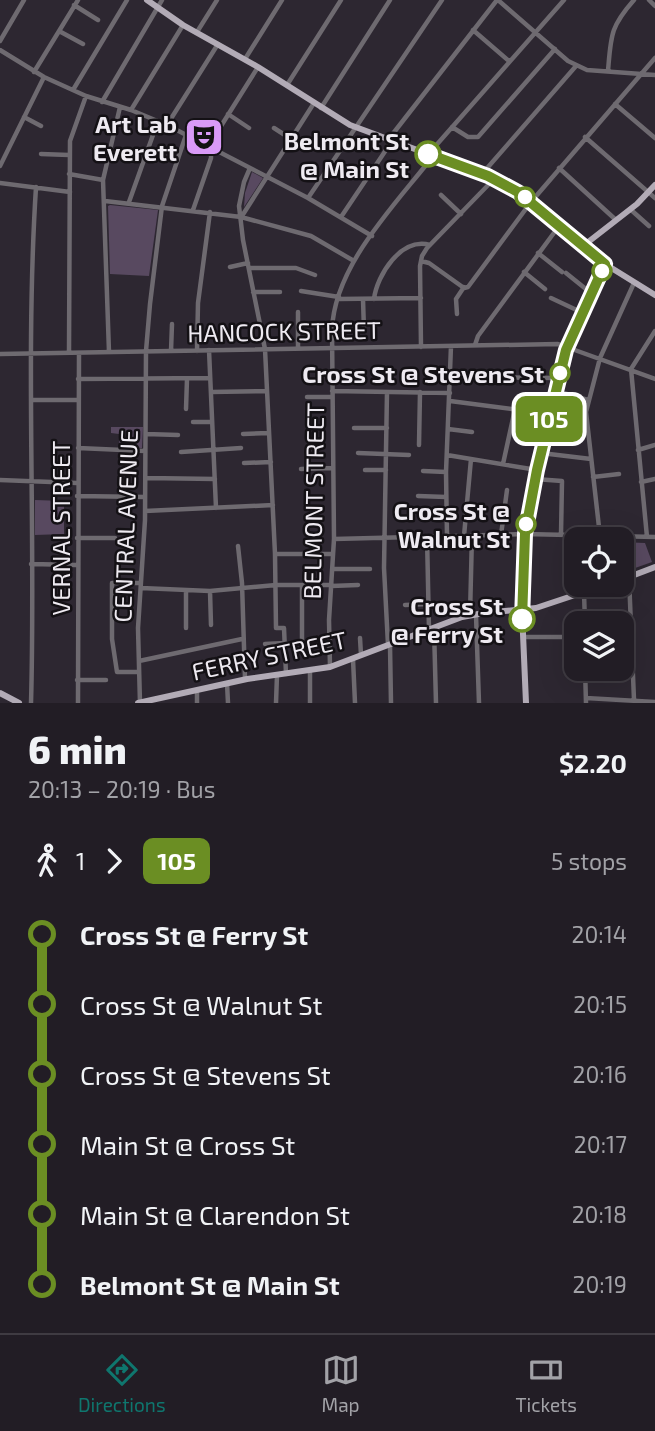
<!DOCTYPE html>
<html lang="en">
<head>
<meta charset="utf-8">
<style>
  :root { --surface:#221d25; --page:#2e2a32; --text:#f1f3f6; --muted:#a2a2a7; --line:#3f3b42; --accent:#0f766e }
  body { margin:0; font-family:"Exo 2",sans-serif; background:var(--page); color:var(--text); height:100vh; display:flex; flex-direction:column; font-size:26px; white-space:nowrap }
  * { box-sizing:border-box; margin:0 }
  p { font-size:23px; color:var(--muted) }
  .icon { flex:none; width:38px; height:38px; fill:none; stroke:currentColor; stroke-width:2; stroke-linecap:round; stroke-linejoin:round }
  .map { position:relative; height:703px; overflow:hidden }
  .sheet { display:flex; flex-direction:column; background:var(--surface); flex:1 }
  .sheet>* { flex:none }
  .badge { padding:0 14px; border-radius:10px; font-size:24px; line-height:46px }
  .buttons { position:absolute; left:564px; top:527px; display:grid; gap:14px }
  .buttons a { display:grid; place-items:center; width:70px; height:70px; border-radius:14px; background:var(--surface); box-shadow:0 7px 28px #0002,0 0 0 2px var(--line); font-size:35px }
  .map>.badge { position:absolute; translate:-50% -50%; box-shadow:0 0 0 4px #fff }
  .legs { display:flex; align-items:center; gap:10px; height:77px; padding:0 28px; font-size:23px }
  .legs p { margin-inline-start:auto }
  .summary { display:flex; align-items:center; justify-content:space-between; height:119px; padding:0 28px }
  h1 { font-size:38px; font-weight:800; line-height:52px }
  ul { padding:0 28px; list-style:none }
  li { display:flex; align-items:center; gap:24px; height:70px; font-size:26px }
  li i { display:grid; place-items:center; width:10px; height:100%; margin:0 9px; background:currentColor }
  li i::after { content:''; width:18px; height:18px; margin:-9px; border:5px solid; border-radius:50%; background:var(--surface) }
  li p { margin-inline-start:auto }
  li:first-child i { background:linear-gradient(#0000 50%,currentColor 0) }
  li:last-child i { background:linear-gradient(currentColor 50%,#0000 0) }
  .menu { display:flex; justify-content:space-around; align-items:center; height:98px; border-top:2px solid var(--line); background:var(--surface); font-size:19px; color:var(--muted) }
  .menu a { display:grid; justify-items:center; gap:4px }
  .menu .on { color:var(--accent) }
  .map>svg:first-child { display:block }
  .green { fill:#584960 }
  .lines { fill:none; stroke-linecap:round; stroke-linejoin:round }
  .minor { stroke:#6e6a70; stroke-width:4.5 }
  .major { stroke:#b2abb6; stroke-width:6 }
  .line-1-casing { stroke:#fff; stroke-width:16 }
  .line-1 { stroke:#6b8e23; stroke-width:10 }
  .stop-1-dot { fill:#fff; stroke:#6b8e23; stroke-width:3.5 }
  .labels { text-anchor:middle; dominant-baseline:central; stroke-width:5; stroke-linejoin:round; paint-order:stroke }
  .poi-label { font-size:24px; font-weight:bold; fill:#eeeaf1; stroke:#141115; text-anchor:end }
  .stop-label { font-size:24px; font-weight:bold; fill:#eeeaf1; stroke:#141115; text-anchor:end }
  .street-label { font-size:24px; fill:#eeeaf1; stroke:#141115 }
</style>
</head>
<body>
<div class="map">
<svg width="655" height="703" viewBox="0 0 655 703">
  <rect width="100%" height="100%" fill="#2d2731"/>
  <path class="green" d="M252 172 263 178 244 207 245 193Z
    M110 205 158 210 149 276 110 274 108 206Z
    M111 427H143L142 448H119V434L111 433Z
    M35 500 64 501V534L35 535Z
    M621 542 645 543 652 562 621 573Z"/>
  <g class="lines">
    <path class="minor" d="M498 0 568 61 587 70 655 75
      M649 0 655 6
      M74 5 98 20
      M473 30 509 61
      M59 31 83 44
      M197 32 217 0
      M0 41 24 0
      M0 50 44 77 86 96 131 110 167 125 308 198 372 236
      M245 59 282 0
      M608 71C611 36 610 27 634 0
      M34 72 78 0
      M287 85 341 0
      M73 90 127 0
      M102 102 162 0
      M615 104 655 138
      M321 108 390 0
      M131 110 183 25
      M228 114 249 128
      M24 117 41 126
      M167 125 218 44
      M452 127 468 137H478L555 49
      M274 128 291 139
      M585 137 655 198
      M388 140 497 0
      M41 154 69 155
      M0 166 44 77
      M250 168 244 182 239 206 243 240 265 349 275 554 276 628H284L286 674
      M559 168 616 220
      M69 174 103 180
      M482 174 576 66
      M0 183 70 192
      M441 195 461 214
      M308 198 442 0
      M105 201 241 217 311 236 354 261
      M129 202 158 121
      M630 209 649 226
      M193 210 211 158V142L258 67
      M242 216 314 103
      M341 217 392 141
      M538 253 562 272
      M421 261 429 263 464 288 468 287 531 202 655 58
      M230 267 248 263
      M249 268H296L315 275
      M524 272 545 289
      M566 273 592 294
      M301 291 339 297
      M253 292H280
      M551 298 583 313
      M339 299 421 298
      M363 299 364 331
      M374 299C377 275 401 237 430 245
      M298 312V348
      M457 314 456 299 464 287
      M475 345 478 336 559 226
      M421 347 420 266 422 256 427 248 493 180
      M209 350 216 508
      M171 351 172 324
      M197 351 198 303 210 212
      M109 352 103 180 120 107
      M69 353 70 141 86 96
      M0 354 558 344 655 379
      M451 377 558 378
      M78 379 210 378
      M332 391 450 393
      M556 391 588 400
      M211 392 267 391
      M387 392 384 568 388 645
      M307 397H332
      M33 400H77
      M450 401 550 414
      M186 409 187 379
      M193 422H212
      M354 428H387
      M448 429 472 432
      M146 434 178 435
      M243 434 269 433
      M419 445 420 392
      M78 448 145 451
      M638 450 655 445
      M181 452 241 448
      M358 453 409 455
      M541 453 591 459
      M447 455 537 470
      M244 463 271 462
      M503 464 515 409
      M301 469 332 468
      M365 470H386
      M423 471 446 472
      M593 477 619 474
      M147 478 215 479
      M535 479 562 481 561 535
      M0 480 77 483
      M641 482 655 479
      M77 496 145 497
      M418 496 446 497
      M145 511 273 505
      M501 535 507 490
      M427 536 429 630
      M447 536 446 472 451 346
      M464 536 471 459
      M600 536 586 412 600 358 634 283
      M647 537 631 369 655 331
      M77 538H115
      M334 539 525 534 655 537
      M238 546 242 583 245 679
      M275 554H333
      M31 564 76 565
      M332 569H370
      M629 577 634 700
      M331 586 358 585
      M141 588 210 591 276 585H331
      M186 590V628
      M210 591 211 625
      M584 593 585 623
      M405 605 428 604
      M522 611 525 534 531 495 550 414 566 352 605 264
      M470 615 472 535
      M476 615 479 703
      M434 628 436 703
      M524 637H563
      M360 638 361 655
      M265 644 285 643
      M285 644 302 642V585
      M390 645 391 703
      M353 659 355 703
      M139 661 242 639
      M330 667 329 620 334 539 332 330C334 267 393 207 430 160L432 150 564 0
      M585 668 586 703
      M310 670V703
      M574 671H585
      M139 672H117L112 639V583H141
      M77 680H106
      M227 683 228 703
      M197 690V703
      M586 698 655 702
      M31 703C36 531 25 359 36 187
      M78 703 79 353
      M140 703 138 628 145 520 146 351 150 304 162 206 186 135
      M276 703 277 675"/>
    <path class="major" d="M147 0 183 25 258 67 350 125 482 174 508 187 531 202 605 264 655 295
      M583 246 637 204 655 185
      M621 580 655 567
      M522 611 526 703
      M0 693 19 703
      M138 703 247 679 330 667 462 617 484 613 536 608 608 584"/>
  </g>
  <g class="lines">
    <g class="line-1-casing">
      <path id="line-1" d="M428 154 488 176 518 192 605 264 566 350 537 470 525 534 522 619"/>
    </g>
    <use href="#line-1" class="line-1"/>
  </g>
  <defs>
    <g id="theatre-square" transform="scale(2.0125)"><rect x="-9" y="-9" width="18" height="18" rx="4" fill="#d99af7" stroke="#141115"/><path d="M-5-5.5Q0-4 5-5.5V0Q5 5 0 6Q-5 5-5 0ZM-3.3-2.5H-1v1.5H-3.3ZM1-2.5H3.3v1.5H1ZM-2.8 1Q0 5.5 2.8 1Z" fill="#111"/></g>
  </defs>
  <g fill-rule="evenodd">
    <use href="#theatre-square" x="204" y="137"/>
  </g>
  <g class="stop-1-dot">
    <circle cx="428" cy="154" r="12"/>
    <circle cx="525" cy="197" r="9"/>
    <circle cx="602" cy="271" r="9"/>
    <circle cx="560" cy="373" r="9"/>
    <circle cx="526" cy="524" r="9"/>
    <circle cx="522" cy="619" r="12"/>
  </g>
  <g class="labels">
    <g class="poi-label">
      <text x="177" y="123">Art Lab<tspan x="177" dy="28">Everett</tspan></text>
    </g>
    <g class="stop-label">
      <text x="409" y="140">Belmont St<tspan x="409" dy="28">@ Main St</tspan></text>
      <text x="544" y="373">Cross St @ Stevens St</text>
      <text x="510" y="510">Cross St @<tspan x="510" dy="28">Walnut St</tspan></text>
      <text x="503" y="605">Cross St<tspan x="503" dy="28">@ Ferry St</tspan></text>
    </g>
    <g class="street-label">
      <text transform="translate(284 331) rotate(-1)">HANCOCK STREET</text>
      <text transform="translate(313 501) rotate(-89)">BELMONT STREET</text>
      <text transform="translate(125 526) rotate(-88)">CENTRAL AVENUE</text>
      <text transform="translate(60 528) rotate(-90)">VERNAL STREET</text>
      <text transform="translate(269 655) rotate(-12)">FERRY STREET</text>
    </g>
  </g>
</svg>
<div class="buttons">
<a><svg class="icon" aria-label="locate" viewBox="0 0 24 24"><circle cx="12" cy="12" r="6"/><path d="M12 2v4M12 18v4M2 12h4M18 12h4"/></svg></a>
<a><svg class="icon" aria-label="layers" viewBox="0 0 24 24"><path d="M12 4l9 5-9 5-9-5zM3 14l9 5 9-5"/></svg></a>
</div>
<b class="badge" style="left:549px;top:419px;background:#6b8e23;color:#fff">105</b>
</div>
<section class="sheet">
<div class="summary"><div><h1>6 min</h1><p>20:13 – 20:19 · Bus</p></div><b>$2.20</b></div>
<div class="legs"><svg class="icon" aria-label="walk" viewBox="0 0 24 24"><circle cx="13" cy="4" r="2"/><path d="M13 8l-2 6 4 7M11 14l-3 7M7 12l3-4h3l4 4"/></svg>1<svg class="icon" aria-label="forward" viewBox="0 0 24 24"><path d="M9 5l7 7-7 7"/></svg><b class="badge" style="background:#6b8e23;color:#fff">105</b><p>5 stops</p></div>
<ul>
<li><i style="color:#6b8e23"></i><b>Cross St @ Ferry St</b><p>20:14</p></li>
<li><i style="color:#6b8e23"></i><span>Cross St @ Walnut St</span><p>20:15</p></li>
<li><i style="color:#6b8e23"></i><span>Cross St @ Stevens St</span><p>20:16</p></li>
<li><i style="color:#6b8e23"></i><span>Main St @ Cross St</span><p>20:17</p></li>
<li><i style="color:#6b8e23"></i><span>Main St @ Clarendon St</span><p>20:18</p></li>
<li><i style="color:#6b8e23"></i><b>Belmont St @ Main St</b><p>20:19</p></li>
</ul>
</section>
<nav class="menu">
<a class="on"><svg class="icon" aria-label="directions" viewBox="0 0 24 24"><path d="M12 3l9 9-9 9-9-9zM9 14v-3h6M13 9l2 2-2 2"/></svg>Directions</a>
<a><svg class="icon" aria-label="map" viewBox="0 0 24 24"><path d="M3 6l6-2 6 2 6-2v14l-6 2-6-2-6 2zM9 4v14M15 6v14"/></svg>Map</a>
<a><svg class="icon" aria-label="tickets" viewBox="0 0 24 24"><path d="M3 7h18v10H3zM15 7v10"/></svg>Tickets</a>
</nav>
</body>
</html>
